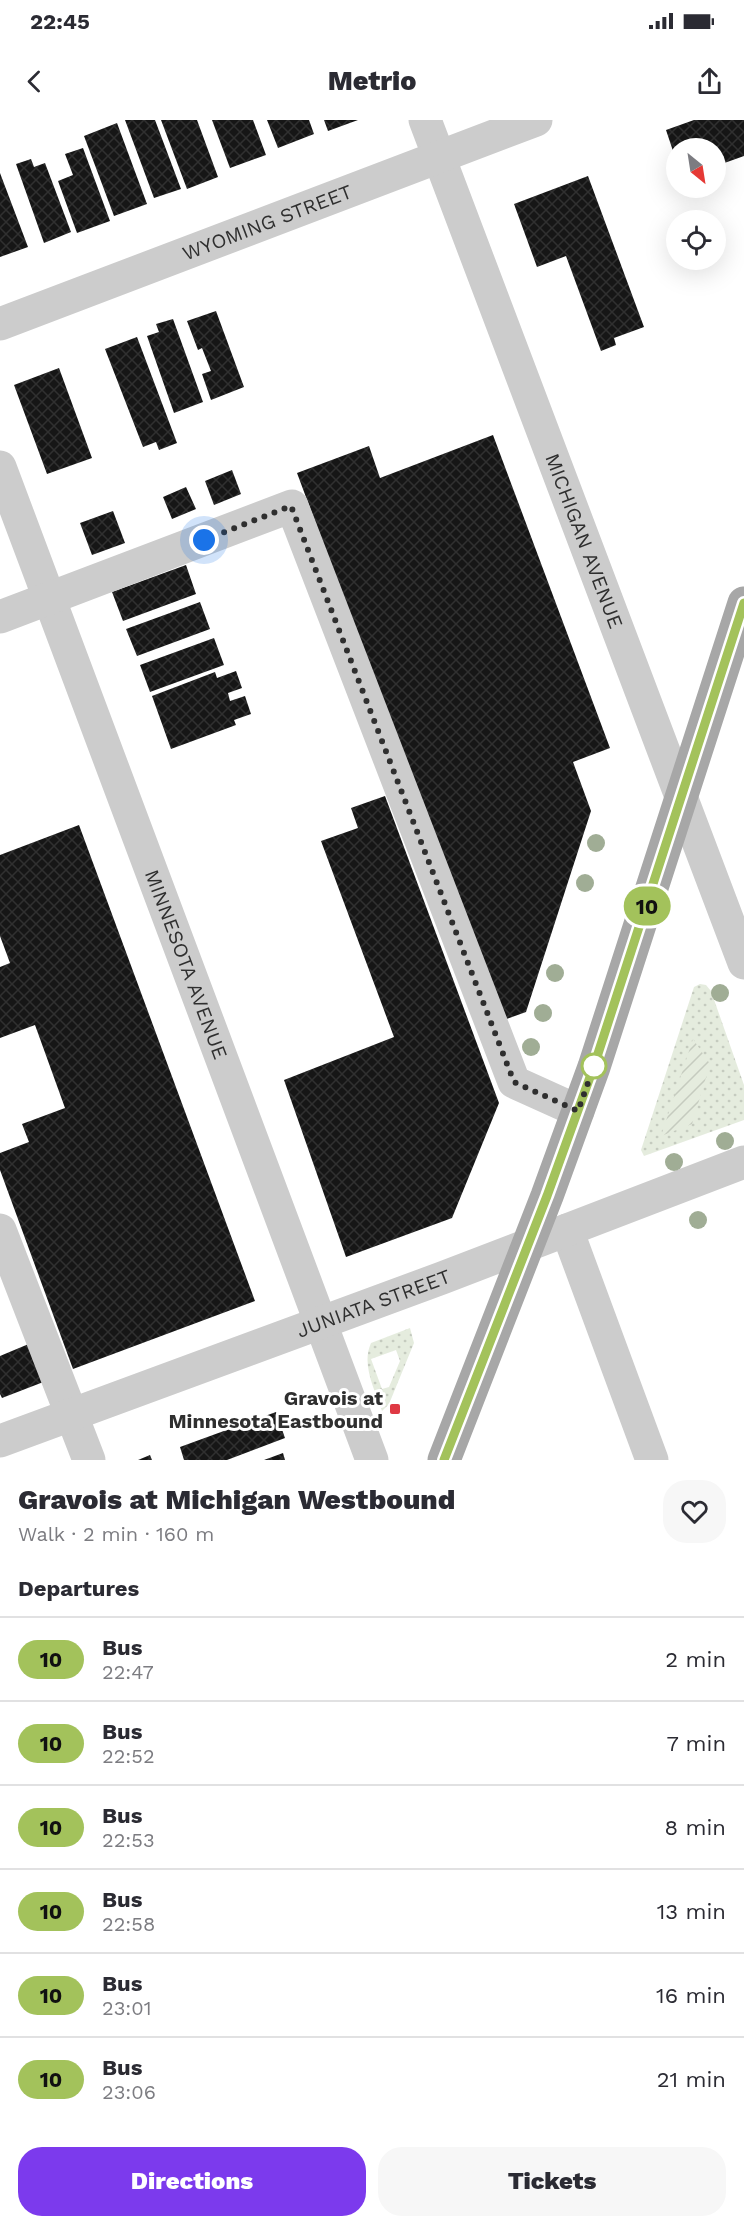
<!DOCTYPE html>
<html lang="en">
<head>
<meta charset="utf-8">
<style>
  :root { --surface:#fff; --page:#f7f7f7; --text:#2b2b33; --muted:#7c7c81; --line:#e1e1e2; --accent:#7c3aed }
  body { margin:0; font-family:"Work Sans",sans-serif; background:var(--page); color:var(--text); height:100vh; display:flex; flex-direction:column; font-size:22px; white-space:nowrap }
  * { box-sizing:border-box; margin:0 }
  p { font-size:20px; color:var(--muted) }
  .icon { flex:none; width:33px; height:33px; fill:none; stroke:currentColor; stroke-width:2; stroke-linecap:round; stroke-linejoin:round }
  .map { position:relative; height:1340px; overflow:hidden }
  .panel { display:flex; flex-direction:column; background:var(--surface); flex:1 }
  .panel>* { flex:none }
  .badge { padding:0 12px; border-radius:20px; font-size:21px; line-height:39px }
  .needle { width:39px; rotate:150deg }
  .controls { position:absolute; left:666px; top:18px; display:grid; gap:12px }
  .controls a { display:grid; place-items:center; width:60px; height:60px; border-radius:50%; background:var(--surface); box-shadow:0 6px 24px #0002; font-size:30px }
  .you { position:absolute; width:30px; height:30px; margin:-15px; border:4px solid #fff; border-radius:50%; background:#1a73e8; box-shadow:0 0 0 9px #1a73e833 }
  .map>.badge { position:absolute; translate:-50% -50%; box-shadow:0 0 0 3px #fff }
  h2 { padding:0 18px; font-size:22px; line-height:54px }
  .round { display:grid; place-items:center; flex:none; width:63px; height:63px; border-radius:24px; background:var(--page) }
  .headline { display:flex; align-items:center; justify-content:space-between; height:102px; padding:0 18px }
  h1 { font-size:28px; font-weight:800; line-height:45px }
  .button { display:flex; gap:12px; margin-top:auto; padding:12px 18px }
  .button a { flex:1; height:69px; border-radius:24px; background:var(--accent); color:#fff; font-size:24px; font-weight:800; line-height:69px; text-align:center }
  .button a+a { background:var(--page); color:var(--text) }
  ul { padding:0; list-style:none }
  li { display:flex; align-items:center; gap:18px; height:84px; padding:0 18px; border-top:2px solid var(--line) }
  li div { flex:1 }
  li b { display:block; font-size:22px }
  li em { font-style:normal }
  li .badge { min-width:66px; font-weight:700; text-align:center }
  .status { display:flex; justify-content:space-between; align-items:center; height:42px; padding:0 30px; background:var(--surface); direction:ltr }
  .status svg { height:16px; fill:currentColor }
  header { display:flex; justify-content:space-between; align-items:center; height:78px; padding:0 18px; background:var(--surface); font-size:27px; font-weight:800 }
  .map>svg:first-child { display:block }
  .grass { fill:url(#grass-dots); fill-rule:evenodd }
  .garden { fill:url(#garden-furrows) }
  .building { fill:url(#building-cross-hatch) }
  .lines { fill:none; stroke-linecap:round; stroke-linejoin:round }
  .minor { stroke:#ccc; stroke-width:33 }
  .major { stroke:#a7a7a7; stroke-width:33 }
  .tree { fill:#a0ad95 }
  .line-casing { stroke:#fff; stroke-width:14 }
  .line { stroke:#a3c25b; stroke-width:9 }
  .walk { stroke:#2f2f2f; stroke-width:6; stroke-dasharray:0 10.8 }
  .stop-dot { fill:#fff; stroke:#a3c25b; stroke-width:3 }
  .poi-dot { fill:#df3944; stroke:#fff; stroke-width:2 }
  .labels { text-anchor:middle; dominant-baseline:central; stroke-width:6; stroke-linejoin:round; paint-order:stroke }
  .street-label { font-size:20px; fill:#2f2f2f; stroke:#fff }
  .poi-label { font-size:20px; font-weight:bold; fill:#2f2f2f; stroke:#fff; text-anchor:end }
</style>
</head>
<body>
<div class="status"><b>22:45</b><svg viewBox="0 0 49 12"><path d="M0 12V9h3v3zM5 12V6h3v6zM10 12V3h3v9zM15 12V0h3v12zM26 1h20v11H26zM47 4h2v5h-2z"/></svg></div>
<header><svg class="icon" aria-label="back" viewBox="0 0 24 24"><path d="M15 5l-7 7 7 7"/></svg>Metrio<svg class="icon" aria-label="share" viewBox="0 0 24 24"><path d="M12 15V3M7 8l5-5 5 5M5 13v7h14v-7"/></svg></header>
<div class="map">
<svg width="744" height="1340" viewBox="0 0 744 1340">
  <defs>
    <pattern id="grass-dots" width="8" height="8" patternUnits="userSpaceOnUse" patternTransform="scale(1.5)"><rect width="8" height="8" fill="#e5ecde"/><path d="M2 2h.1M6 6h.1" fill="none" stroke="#c5cbbf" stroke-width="1.8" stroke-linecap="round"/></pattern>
    <pattern id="garden-furrows" width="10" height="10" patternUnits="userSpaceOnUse" patternTransform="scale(1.5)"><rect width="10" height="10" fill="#e5ecde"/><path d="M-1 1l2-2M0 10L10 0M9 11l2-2" fill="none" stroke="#c5cbbf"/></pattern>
    <pattern id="building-cross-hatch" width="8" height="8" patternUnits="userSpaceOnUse" patternTransform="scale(1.5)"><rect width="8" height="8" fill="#161616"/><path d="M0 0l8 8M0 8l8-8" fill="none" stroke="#303030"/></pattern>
  </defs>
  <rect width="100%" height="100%" fill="#fff"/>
  <path class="grass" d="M700 864 706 865 711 871 744 965V1000L644 1036 641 1030 694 867Z
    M410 1208 414 1223 389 1284 382 1291C375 1270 361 1245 371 1223ZM396 1230 400 1241 389 1267 382 1269 371 1239Z"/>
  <path class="garden" d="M693 919 710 944 692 1004 661 1016Z"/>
  <path class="building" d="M125 0H155L181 69 154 78Z
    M161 0H197L218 57 187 69Z
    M212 0H253L266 35 230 48Z
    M267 0H309L314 14 278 28Z
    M324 0H358L328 11Z
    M694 0H744V36L716 46V28H676V40L666 10Z
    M117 3 147 84 114 96 84 16Z
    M83 28 110 101 77 113 58 61 73 55 65 34Z
    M31 39 34 47 45 43 71 112 44 123 16 44Z
    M0 53 28 127 0 137Z
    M588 56 644 207 614 218 616 225 601 231 566 136 537 147 514 84Z
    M216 191 244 267 211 280 202 254 211 251 202 228 198 230 187 201Z
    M173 199 203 282 174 293 147 216 159 212 156 204Z
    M137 217 177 323 159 330 156 322 143 327 105 229Z
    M59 248 92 338 47 354 14 265Z
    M493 315 610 628 573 642 591 691 526 892 501 901 297 353 369 326 380 358Z
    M232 350 241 374 214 385 205 361Z
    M186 367 196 389 172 399 163 377Z
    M113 391 125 423 92 435 80 403Z
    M186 445 196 474 123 501 112 472Z
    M200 482 210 509 137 536 126 509Z
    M214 518 224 545 150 572 140 545Z
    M236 551 242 568 228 573 230 581 245 576 251 594 234 600 236 605 171 629 152 576 215 552 217 558Z
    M385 676 499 983 452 1098 346 1137 284 960 394 917 321 721 358 708 351 688Z
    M79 705 255 1181 73 1249 0 1050V1033L29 1022 22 1004 65 988 35 905 0 918V847L10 843 0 816V735Z
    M31 1223 46 1261 2 1278 0 1274V1236Z
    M276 1292 285 1318 227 1340H184L180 1327Z
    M283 1333 285 1340H264Z
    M150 1335 152 1340H138Z"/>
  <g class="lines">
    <g class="minor">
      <path id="s1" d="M425 0 744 843"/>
      <path id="s2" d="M0 204 536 0"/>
      <path id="s3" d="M0 347 372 1340"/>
      <path d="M0 497 292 386 514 962 578 991"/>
      <path d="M0 1110 89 1340"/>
      <path d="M567 1110 652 1340"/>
      <path id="s4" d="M0 1321 442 1158 744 1042"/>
    </g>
    <path class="major" d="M444 1340 547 1076 594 947 744 483"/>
  </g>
  <g class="tree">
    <circle cx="596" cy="723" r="9"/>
    <circle cx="585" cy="763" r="9"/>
    <circle cx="555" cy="853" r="9"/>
    <circle cx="720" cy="873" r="9"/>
    <circle cx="543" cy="893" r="9"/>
    <circle cx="531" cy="927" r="9"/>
    <circle cx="725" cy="1021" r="9"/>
    <circle cx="674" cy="1042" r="9"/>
    <circle cx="698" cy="1100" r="9"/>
  </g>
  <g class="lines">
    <g class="line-casing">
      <path id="line" d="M444 1340 547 1076 594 946 744 483"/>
    </g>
    <use href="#line" class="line"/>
    <path class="walk" d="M204 420 291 386 514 962 578 991 594 946"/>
  </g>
  <circle class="stop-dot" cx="594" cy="946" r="12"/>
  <rect class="poi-dot" x="389" y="1283" width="12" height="12" rx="3"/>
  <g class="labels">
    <g class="street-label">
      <text stroke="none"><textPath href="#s2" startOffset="286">WYOMING STREET</textPath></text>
      <text stroke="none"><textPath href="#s1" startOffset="450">MICHIGAN AVENUE</textPath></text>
      <text stroke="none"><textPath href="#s3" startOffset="531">MINNESOTA AVENUE</textPath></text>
      <text stroke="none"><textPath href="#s4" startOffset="398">JUNIATA STREET</textPath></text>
    </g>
    <g class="poi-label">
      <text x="383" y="1278">Gravois at<tspan x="383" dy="23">Minnesota Eastbound</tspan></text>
    </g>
  </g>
</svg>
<div class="controls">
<a><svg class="needle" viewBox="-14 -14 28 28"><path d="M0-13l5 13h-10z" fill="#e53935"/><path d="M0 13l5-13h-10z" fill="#7c7c81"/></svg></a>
<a><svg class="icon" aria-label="locate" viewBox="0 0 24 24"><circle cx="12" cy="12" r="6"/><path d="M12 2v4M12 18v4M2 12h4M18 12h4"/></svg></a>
</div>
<div class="you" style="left:204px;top:420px"></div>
<b class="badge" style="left:647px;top:786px;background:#a3c25b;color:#111">10</b>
</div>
<section class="panel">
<div class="headline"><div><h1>Gravois at Michigan Westbound</h1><p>Walk · 2 min · 160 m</p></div><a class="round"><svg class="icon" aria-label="heart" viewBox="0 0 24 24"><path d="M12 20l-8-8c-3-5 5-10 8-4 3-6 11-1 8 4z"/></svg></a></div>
<h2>Departures</h2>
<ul>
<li><span class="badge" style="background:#a3c25b;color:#111">10</span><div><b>Bus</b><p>22:47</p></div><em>2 min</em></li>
<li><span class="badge" style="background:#a3c25b;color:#111">10</span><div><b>Bus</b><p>22:52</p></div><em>7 min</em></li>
<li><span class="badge" style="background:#a3c25b;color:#111">10</span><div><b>Bus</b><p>22:53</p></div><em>8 min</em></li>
<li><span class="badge" style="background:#a3c25b;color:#111">10</span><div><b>Bus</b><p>22:58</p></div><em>13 min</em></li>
<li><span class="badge" style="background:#a3c25b;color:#111">10</span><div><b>Bus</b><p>23:01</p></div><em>16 min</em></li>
<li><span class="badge" style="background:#a3c25b;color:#111">10</span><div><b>Bus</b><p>23:06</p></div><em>21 min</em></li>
</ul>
<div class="button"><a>Directions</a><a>Tickets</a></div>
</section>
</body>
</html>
